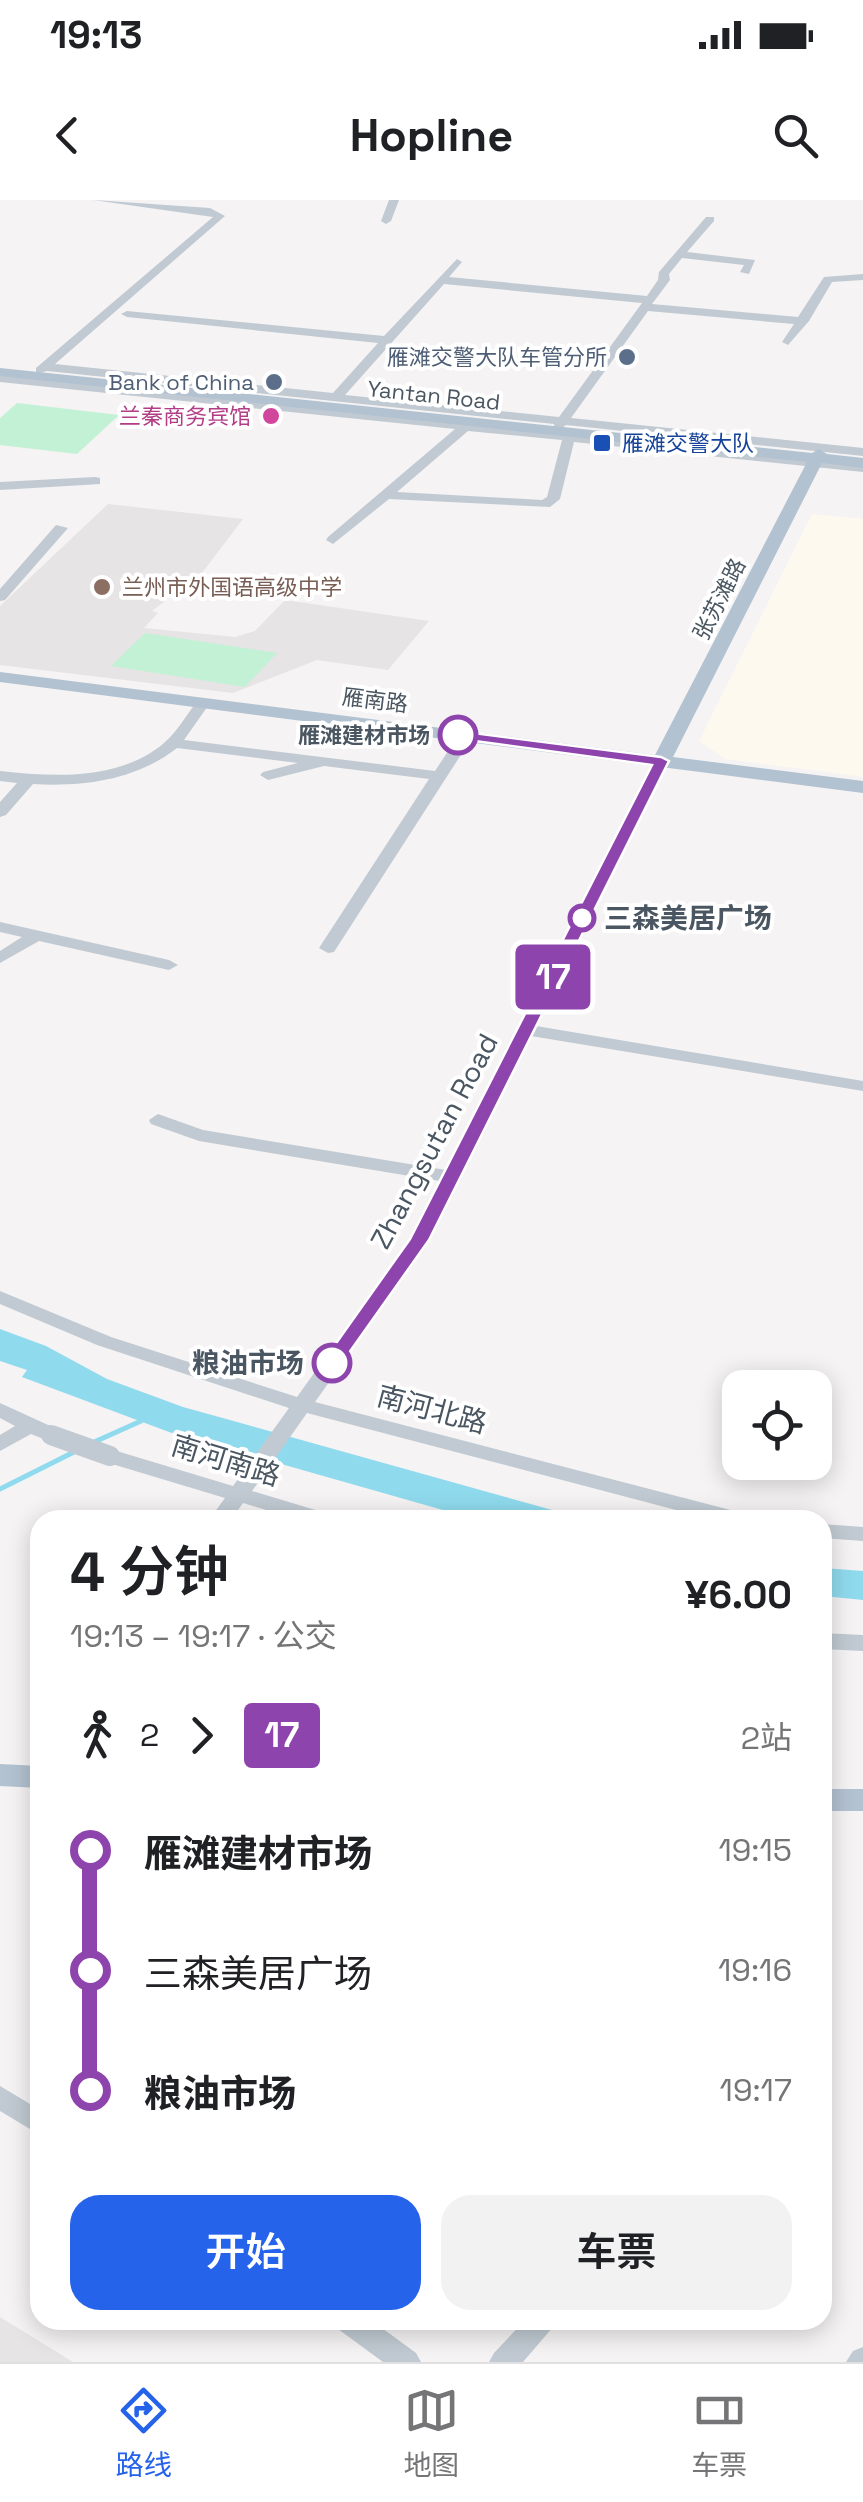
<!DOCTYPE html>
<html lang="zh">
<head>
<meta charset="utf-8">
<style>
  :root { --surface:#fff; --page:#f2f2f2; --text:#202124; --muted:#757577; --line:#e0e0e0; --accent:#2563eb }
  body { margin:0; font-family:"Space Grotesk","Noto Sans SC",sans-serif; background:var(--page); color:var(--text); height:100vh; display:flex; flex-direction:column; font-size:38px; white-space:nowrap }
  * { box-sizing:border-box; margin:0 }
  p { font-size:32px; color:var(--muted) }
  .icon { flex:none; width:55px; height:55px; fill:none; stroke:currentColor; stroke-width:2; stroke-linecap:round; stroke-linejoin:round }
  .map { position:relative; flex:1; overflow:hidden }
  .sheet { position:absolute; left:30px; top:1310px; width:802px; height:820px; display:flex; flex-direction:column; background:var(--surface); border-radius:30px; box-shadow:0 5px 25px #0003 }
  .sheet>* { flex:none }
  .badge { padding:0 20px; border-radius:8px; font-size:35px; line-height:65px }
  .controls { position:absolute; left:722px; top:1170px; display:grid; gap:20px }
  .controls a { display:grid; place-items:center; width:110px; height:110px; border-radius:20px; background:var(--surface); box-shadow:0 5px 25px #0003; font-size:50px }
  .map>.badge { position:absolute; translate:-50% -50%; box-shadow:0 0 0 5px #fff }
  .legs { display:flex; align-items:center; gap:15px; height:110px; padding:0 40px; font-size:32px }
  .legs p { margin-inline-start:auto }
  .headline { display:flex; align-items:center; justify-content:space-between; height:170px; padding:0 40px }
  h1 { font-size:55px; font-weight:600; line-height:75px }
  .button { display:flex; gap:20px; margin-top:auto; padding:20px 40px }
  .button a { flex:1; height:115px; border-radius:30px; background:var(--accent); color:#fff; font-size:40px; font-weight:600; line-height:115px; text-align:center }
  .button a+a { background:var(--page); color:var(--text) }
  ul { padding:0 40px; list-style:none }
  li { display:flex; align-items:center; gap:35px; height:120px; font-size:38px }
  li i { display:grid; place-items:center; width:15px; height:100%; margin:0 12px; background:currentColor }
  li i::after { content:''; width:25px; height:25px; margin:-12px; border:8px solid; border-radius:50%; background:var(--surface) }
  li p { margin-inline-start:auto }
  li:first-child i { background:linear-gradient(#0000 50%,currentColor 0) }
  li:last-child i { background:linear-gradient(currentColor 50%,#0000 0) }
  .status { display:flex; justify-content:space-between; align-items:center; height:70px; padding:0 50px; background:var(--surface); direction:ltr }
  .status svg { height:28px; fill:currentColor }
  header { display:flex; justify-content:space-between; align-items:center; height:130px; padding:0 40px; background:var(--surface); font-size:45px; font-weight:600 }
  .tab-bar { display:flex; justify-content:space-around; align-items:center; height:140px; border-top:2px solid var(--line); background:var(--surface); font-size:28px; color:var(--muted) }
  .tab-bar a { display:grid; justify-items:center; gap:5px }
  .tab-bar .current { color:var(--accent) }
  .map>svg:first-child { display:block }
  .commercial { fill:#fdf9ef }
  .education { fill:#e6e4e5 }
  .green { fill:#c3f1d5 }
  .water { fill:#90daee }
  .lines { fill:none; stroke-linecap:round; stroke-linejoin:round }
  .stream { stroke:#90daee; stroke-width:5 }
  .minor { fill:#c1cad2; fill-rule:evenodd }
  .major { fill:#b3c2d1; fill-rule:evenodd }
  .minor-bridge { stroke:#c1cad2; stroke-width:20 }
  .line-1 { fill:#8e44ad; stroke:#fff; stroke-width:2.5 }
  .service-dot { fill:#5c6f8a; stroke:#fff; stroke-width:4 }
  .hotel-dot { fill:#d1479c; stroke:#fff; stroke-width:4 }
  .transit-dot { fill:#1a4fb4; stroke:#fff; stroke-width:4 }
  .education-dot { fill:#8d6e63; stroke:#fff; stroke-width:4 }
  .stop-1-dot { fill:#fff; stroke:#8e44ad; stroke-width:5 }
  .labels { text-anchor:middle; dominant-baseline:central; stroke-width:8; stroke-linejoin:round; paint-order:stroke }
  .far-service-label { font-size:22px; fill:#4e5e75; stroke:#fff; text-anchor:end }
  .far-street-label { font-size:22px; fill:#4a5661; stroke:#fff }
  .far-hotel-label { font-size:22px; fill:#b23c85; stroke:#fff; text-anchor:end }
  .far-transit-label { font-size:22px; fill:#164399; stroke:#fff; text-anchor:start }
  .far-education-label { font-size:22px; fill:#785e54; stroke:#fff; text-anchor:start }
  .far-stop-label { font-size:22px; font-weight:bold; fill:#4a5661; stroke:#fff; text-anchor:end }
  .stop-label { font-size:28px; font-weight:bold; fill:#4a5661; stroke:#fff; text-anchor:start }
  .street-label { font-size:28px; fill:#4a5661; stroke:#fff }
</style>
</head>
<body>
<div class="status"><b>19:13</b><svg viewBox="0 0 49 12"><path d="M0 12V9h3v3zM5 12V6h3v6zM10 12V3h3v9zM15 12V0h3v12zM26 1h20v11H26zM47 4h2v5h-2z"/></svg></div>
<header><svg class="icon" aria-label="back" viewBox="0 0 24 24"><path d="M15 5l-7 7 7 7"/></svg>Hopline<svg class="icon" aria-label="search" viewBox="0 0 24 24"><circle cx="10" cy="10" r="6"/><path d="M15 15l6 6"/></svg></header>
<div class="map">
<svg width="863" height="2162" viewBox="0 0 863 2162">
  <rect width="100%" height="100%" fill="#f5f3f3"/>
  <path class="commercial" d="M812 314 863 319V577L725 559 699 541Z"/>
  <path class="education" d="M108 304 243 319 202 373 152 411 158 413 144 428 235 437 255 431 285 400 429 421 388 470 317 460 233 493 0 465V406Z
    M0 2117 73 2162H0Z"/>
  <path class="green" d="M17 203 119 215 77 254 0 245V218Z
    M145 433 277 453 245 487 111 466Z"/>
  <path class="water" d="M0 1129 46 1146 107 1179 183 1207 588 1320H478L169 1232 22 1177 27 1170 0 1161Z
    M823 1368 863 1371V1400L823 1396Z"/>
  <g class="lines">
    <path class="stream" d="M92 1243 141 1221
      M0 1289 78 1250"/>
    <path class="minor" d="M93 0 210 8 225 16 55 164 333 193 378 143 127 117 121 114 127 111 384 136 457 59 462 62 449 77 647 96 658 80 659 72 706 17H714V21L687 52 755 60 749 74 740 72 744 65 682 58 669 74 670 80 652 104 798 117 824 77 863 74V80L832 82 809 121 788 145 782 142 794 124 648 111 571 218 863 248V256L566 225 559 230 555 229 554 224 47 171 36 174V168L213 17ZM444 84 642 103 559 217 345 195Z
      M389 0H399L391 21 386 24 381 21Z
      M0 174 863 264V272L574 242 560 299 550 307 389 299 333 344 326 340 328 337 455 229 0 182ZM468 231 562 240 547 297 542 300 397 292Z
      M95 277 100 278V284L0 290V282Z
      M56 325 68 328 5 400 0 401V389Z
      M203 499 210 503 184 540 435 571 460 533H470L473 536 334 752 328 753 319 748 429 579 324 566 268 580 260 575 263 572 298 563 177 548C136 580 84 587 33 584L6 615 0 617V602L17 583 0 581V571C55 577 119 581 164 543 178 531 187 514 198 500Z
      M661 556 669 561 536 826 863 881V891L531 836 430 1040 315 1202 742 1313 750 1315 753 1320H714L307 1213 252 1291 332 1315 335 1320H299L243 1303 231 1320H209L225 1298 102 1261 99 1256 110 1249 233 1286 289 1208 97 1145 0 1104V1091L111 1137 297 1197 410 1039 440 981 199 941 151 924 149 920 158 914 203 930 446 970 653 561Z
      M0 722 169 760 178 765 169 770 39 741 0 763V751L22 737 0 732Z
      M0 1203 59 1230 62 1235 51 1242 31 1234 0 1251V1235L15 1226 0 1218Z
      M822 1324 863 1327V1341L822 1338Z
      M822 1433 863 1435V1451L822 1449Z
      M0 1886 40 1910V1935L0 1911Z
      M333 2120H371L416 2153 421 2162H383L338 2129Z
      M525 2120H559L523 2162H489L494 2153Z
      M863 2147V2162H846L853 2151Z"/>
    <path class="major" d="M0 168 812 253 819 249 827 254 863 258V268L822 263 673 557 863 581V593L0 482V472L655 555 807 262 0 176Z
      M0 1564 40 1566V1588L0 1586Z
      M822 1589H863V1611H822Z"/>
    <path class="minor-bridge" d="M51 1235 110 1256"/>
  </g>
  <path class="line-1" d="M458 531 661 557 669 561 429 1040 339 1167 332 1169 322 1163 410 1039 652 565 453 538 451 535Z"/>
  <g class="service-dot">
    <circle cx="627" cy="157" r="10"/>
    <circle cx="274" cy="182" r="10"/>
  </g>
  <circle class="hotel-dot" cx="271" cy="216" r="10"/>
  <rect class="transit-dot" x="592" y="233" width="20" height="20" rx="5"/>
  <circle class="education-dot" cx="102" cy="387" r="10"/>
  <g class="stop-1-dot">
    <circle cx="458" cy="535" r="18"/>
    <circle cx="582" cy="718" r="12"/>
    <circle cx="332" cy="1163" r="18"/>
  </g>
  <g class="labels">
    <g class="far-service-label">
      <text x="607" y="157">雁滩交警大队车管分所</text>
      <text x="254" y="182">Bank of China</text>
    </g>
    <g class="far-street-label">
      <text transform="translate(434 195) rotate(6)">Yantan Road</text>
      <text transform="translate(719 399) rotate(-63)">张苏滩路</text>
      <text transform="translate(375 500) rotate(7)">雁南路</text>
    </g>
    <g class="far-hotel-label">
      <text x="251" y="216">兰秦商务宾馆</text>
    </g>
    <g class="far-transit-label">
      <text x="622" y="243">雁滩交警大队</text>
    </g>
    <g class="far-education-label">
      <text x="122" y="387">兰州市外国语高级中学</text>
    </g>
    <g class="far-stop-label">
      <text x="430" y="535">雁滩建材市场</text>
    </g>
    <g class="stop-label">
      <text x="604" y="718">三森美居广场</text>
      <text x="304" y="1163" text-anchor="end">粮油市场</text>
    </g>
    <g class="street-label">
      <text transform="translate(434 941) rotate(-62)">Zhangsutan Road</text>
      <text transform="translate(432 1209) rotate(15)">南河北路</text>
      <text transform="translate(226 1260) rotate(17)">南河南路</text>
    </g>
  </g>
</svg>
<div class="controls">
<a><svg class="icon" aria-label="locate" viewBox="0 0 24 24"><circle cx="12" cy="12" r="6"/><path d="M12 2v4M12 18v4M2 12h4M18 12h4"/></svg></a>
</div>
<b class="badge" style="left:553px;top:777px;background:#8e44ad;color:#fff">17</b>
<section class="sheet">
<div class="headline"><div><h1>4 分钟</h1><p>19:13 – 19:17 · 公交</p></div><b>¥6.00</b></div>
<div class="legs"><svg class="icon" aria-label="walk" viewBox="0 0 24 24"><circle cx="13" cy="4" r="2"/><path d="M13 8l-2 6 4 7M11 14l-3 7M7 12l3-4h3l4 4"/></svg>2<svg class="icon" aria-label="forward" viewBox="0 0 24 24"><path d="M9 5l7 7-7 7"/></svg><b class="badge" style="background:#8e44ad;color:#fff">17</b><p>2站</p></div>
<ul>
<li><i style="color:#8e44ad"></i><b>雁滩建材市场</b><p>19:15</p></li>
<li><i style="color:#8e44ad"></i><span>三森美居广场</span><p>19:16</p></li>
<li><i style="color:#8e44ad"></i><b>粮油市场</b><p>19:17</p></li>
</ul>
<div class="button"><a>开始</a><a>车票</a></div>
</section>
</div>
<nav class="tab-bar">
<a class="current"><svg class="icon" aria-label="directions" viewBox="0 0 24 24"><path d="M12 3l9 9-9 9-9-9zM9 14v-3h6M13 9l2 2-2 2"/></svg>路线</a>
<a><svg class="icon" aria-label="map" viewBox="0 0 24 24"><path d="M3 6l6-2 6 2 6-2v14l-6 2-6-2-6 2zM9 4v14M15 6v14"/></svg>地图</a>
<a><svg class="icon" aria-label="tickets" viewBox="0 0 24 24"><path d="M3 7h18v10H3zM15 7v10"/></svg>车票</a>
</nav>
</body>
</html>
